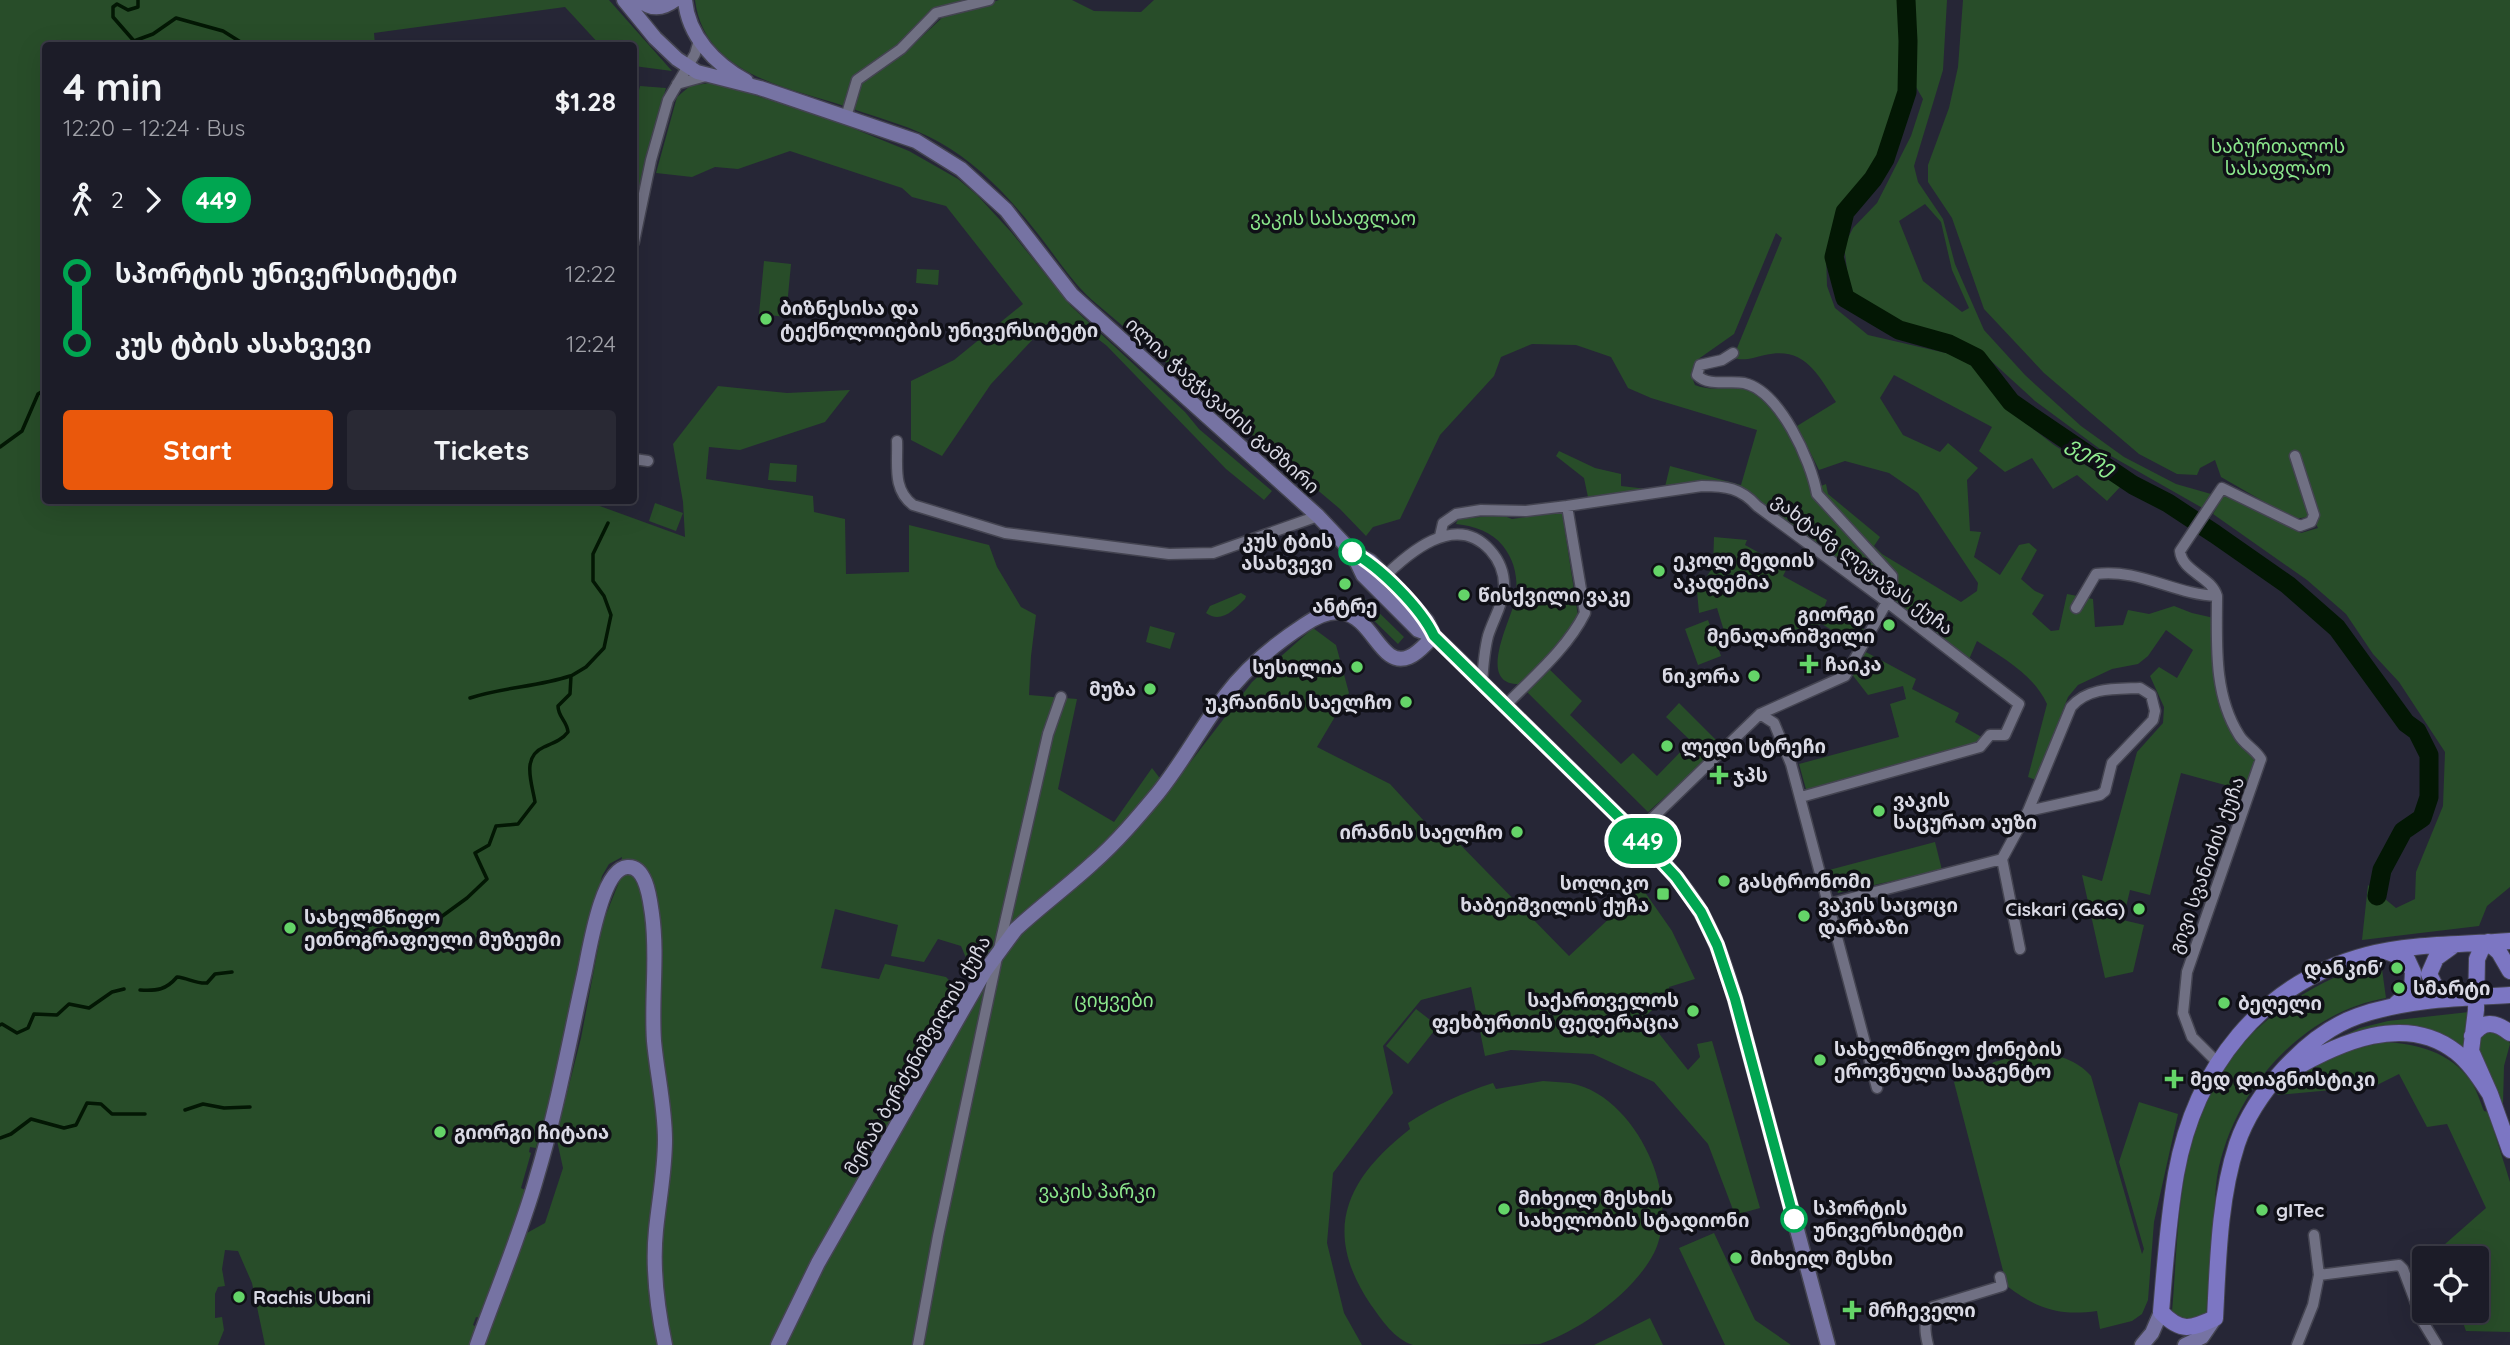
<!DOCTYPE html>
<html lang="en">
<head>
<meta charset="utf-8">
<style>
  :root { --surface:#1c1c28; --page:#292934; --text:#f1f3f6; --muted:#a0a1a8; --line:#3a3a45; --accent:#ea580c }
  body { margin:0; font-family:Quicksand,"Noto Sans Georgian",sans-serif; background:var(--page); color:var(--text); height:100vh; display:flex; flex-direction:column; font-size:26px; white-space:nowrap }
  * { box-sizing:border-box; margin:0 }
  p { font-size:23px; color:var(--muted) }
  .icon { flex:none; width:38px; height:38px; fill:none; stroke:currentColor; stroke-width:2; stroke-linecap:round; stroke-linejoin:round }
  .map { position:relative; flex:1; overflow:hidden }
  .panel { position:absolute; left:42px; top:42px; width:595px; height:462px; display:flex; flex-direction:column; background:var(--surface); border-radius:7px; box-shadow:0 7px 28px #0002,0 0 0 2px var(--line) }
  .panel>* { flex:none }
  .badge { padding:0 14px; border-radius:23px; font-size:24px; line-height:46px }
  .fabs { position:absolute; left:2412px; top:1246px; display:grid; gap:14px }
  .fabs a { display:grid; place-items:center; width:77px; height:77px; border-radius:7px; background:var(--surface); box-shadow:0 7px 28px #0002,0 0 0 2px var(--line); font-size:35px }
  .map>.badge { position:absolute; translate:-50% -50%; box-shadow:0 0 0 4px #fff }
  .legs { display:flex; align-items:center; gap:10px; height:77px; padding:0 21px; font-size:23px }
  .legs p { margin-inline-start:auto }
  .head { display:flex; align-items:center; justify-content:space-between; height:119px; padding:0 21px }
  h1 { font-size:38px; font-weight:700; line-height:52px }
  .action { display:flex; gap:14px; margin-top:auto; padding:14px 21px }
  .action a { flex:1; height:80px; border-radius:7px; background:var(--accent); color:#fff; font-size:28px; font-weight:700; line-height:80px; text-align:center }
  .action a+a { background:var(--page); color:var(--text) }
  ul { padding:0 21px; list-style:none }
  li { display:flex; align-items:center; gap:24px; height:70px; font-size:26px }
  li i { display:grid; place-items:center; width:10px; height:100%; margin:0 9px; background:currentColor }
  li i::after { content:''; width:18px; height:18px; margin:-9px; border:5px solid; border-radius:50%; background:var(--surface) }
  li p { margin-inline-start:auto }
  li:first-child i { background:linear-gradient(#0000 50%,currentColor 0) }
  li:last-child i { background:linear-gradient(currentColor 50%,#0000 0) }
  .map>svg:first-child { display:block }
  .green { fill:#284d29; fill-rule:evenodd }
  .lines { fill:none; stroke-linecap:round; stroke-linejoin:round }
  .stream { stroke:#031704; stroke-width:3.5 }
  .river { stroke:#031704; stroke-width:19 }
  .street-casing { stroke:#444451; stroke-width:13 }
  .secondary-casing { stroke:#444451; stroke-width:17 }
  .primary-casing { stroke:#444451; stroke-width:18 }
  .street { stroke:#707083; stroke-width:10 }
  .secondary { stroke:#7673a3; stroke-width:14 }
  .primary { stroke:#7c76c3; stroke-width:16 }
  .line-1-casing { stroke:#fff; stroke-width:16 }
  .line-1 { stroke:#00a651; stroke-width:10 }
  .poi-dot { fill:#64d468; stroke:#101017; stroke-width:2.5 }
  .stop-1-dot { fill:#fff; stroke:#00a651; stroke-width:3.5 }
  .labels { text-anchor:middle; dominant-baseline:central; stroke-width:7; stroke-linejoin:round; paint-order:stroke }
  .park-label { font-size:19px; fill:#8be78c; stroke:#101017 }
  .poi-label { font-size:19px; font-weight:bold; fill:#d9d9e4; stroke:#101017; text-anchor:start }
  .street-label { font-size:19px; fill:#d9d9e4; stroke:#101017 }
  .stop-label { font-size:19px; font-weight:bold; fill:#d9d9e4; stroke:#101017; text-anchor:end }
  .water-label { font-size:21px; font-style:italic; fill:#91ed91; stroke:#101017 }
</style>
</head>
<body>
<div class="map">
<svg width="2510" height="1345" viewBox="0 0 2510 1345">
  <rect width="100%" height="100%" fill="#262636"/>
  <path class="green" d="M0 0H609L672 71 634 66V46L600 45 565 7 374 33 375 45 46 46V500L586 501 685 537 683 502 673 444 718 386 787 393 850 390 825 422 740 450 709 447 706 479 813 496 814 512 845 519 846 574 909 572V525L989 545 997 567 1021 607 1036 615 1031 656 1029 695 1077 699 1058 789 1114 822 1152 768 1169 790 1252 682 1313 628 1336 645 1349 693 1317 747 1390 784 1436 834 1443 827 1569 956 1642 888 1672 931 1695 979 1669 987 1672 1002H1662L1645 1016 1688 1070 1700 1057 1697 1044 1712 1041 1760 1208 1735 1215 1708 1144 1654 1082 1593 1054 1511 1050 1485 1056 1471 987 1421 1000 1383 1046 1393 1093 1333 1173 1327 1243 1344 1313 1362 1345H485L525 1234 545 1223 563 1168 556 1136 581 1038 603 922 619 882 622 857 609 864 602 876 541 1144 537 1143 536 1148 530 1147 529 1152 531 1153 521 1188 527 1191 480 1318 476 1317 473 1325 477 1327 470 1345H265L252 1283 238 1251 225 1250 222 1269 225 1286 218 1287 215 1294V1318L222 1317 224 1330 218 1345H0ZM835 909 898 925 891 956 924 962 938 939 961 946 966 958 972 960 977 951 988 955 963 995 946 977 885 964 879 979 821 968Z
    M695 0H970L957 4 873 63 844 106C786 87 704 74 695 0Z
    M999 0H1072L1094 11 1141 12 1154 0H1947L1943 70 1914 166 1918 182 1943 219 1955 264 1984 330 2025 375 2081 426 2124 457 2176 484 2211 494 2206 510 2104 452 2035 401 1977 348 1904 327 1871 310 1850 293 1844 246 1853 228 1877 203 1911 136 1923 99 1902 63V86L1888 133 1868 177 1841 208 1826 253 1827 286 1835 308 1868 335 1950 354 1972 365 2015 415 2054 445 2120 487 2107 501 2077 475 2053 489 2032 458 2005 472 1979 451 1992 427 1894 375 1880 398 1903 435 1940 452 1948 443 1978 468 1967 480 1970 531 1981 532 1974 557 2000 575 2019 545 2029 543 2037 550 2021 579 2035 591 2044 595 2032 614 2051 631 2059 630 2067 594 2093 599 2095 627 2123 625 2128 610 2149 614 2174 606 2192 613 2214 618 2213 647 2218 702 2235 740 2251 750 2257 763 2247 791 2181 773 2150 895 2130 890 2123 920 2144 925 2133 972 2105 978 2082 875 2102 881 2137 752 2163 723 2164 707 2150 676 2159 667 2177 678 2193 650 2166 630 2148 656 2138 664 2112 669 2078 685 2068 697 2036 780 2028 777 2047 704C2033 674 2003 658 1977 641L1967 664 1890 602 1895 579 1822 494 1821 486 1826 484 1828 494 1880 537 1874 546 1882 554 1961 602 1977 591 1978 583 1918 493 1889 473 1845 461 1819 470 1797 426 1836 402C1817 373 1804 346 1765 355 1752 358 1746 361 1733 358L1782 238 1776 233 1734 334 1697 360 1691 375 1695 385C1711 392 1727 386 1744 389 1775 394 1809 465 1814 493L1890 577 1886 599 1747 496 1705 485 1664 491 1670 466 1741 485 1757 430 1651 398 1628 388 1611 357 1576 345 1532 344 1501 357 1494 376 1440 435 1400 519 1373 527 1366 536 1340 509 1092 300C1069 279 1053 252 1034 229 1008 196 977 163 939 142 913 127 882 119 853 109L860 81 901 56 944 16ZM1925 204 1941 222 1952 270 1969 308 1962 312 1923 281 1899 221Z
    M1963 0H2510V887L2487 906 2479 926 2362 940 2368 885 2396 908 2415 899 2416 872 2443 806 2445 752 2399 682 2373 654 2346 614 2307 580 2213 514 2224 494 2301 533 2318 528 2311 514 2308 517 2294 519 2221 477 2215 460 2200 468 2197 475 2177 474 2139 454 2044 373 1984 309 1952 218 1928 182V165L1949 108 1958 67Z
    M715 82 845 125 909 151 958 179 977 195 1012 233 1071 306 1185 412 1199 429 1272 491 1264 500 1226 469 1107 346 1089 332 1050 321 991 384 942 456 911 440V381L954 360 1023 304 946 206 912 197 902 188 790 151 738 169 715 167 692 177 656 173 677 97 690 86Z
    M640 86 666 88 636 198 634 199V111Z
    M764 261 791 264 786 317 759 314Z
    M917 269 939 270 938 285 916 283Z
    M1559 451 1595 468 1621 474V486L1647 489V492L1588 497 1584 478 1556 456Z
    M770 463 797 465 796 482 768 480Z
    M655 503 683 513 676 531 649 521Z
    M1562 512 1578 616 1576 625 1524 684C1472 689 1512 619 1516 597 1518 579 1515 561 1503 546 1492 532 1475 526 1456 524L1458 519 1502 515 1512 519Z
    M1714 537 1747 540 1745 545 1787 568 1783 576 1827 600 1824 608 1867 631 1857 646 1822 624 1728 644 1717 608 1699 613 1697 591 1713 567Z
    M1241 593 1246 596 1245 599C1234 610 1221 624 1206 613L1210 606Z
    M1365 599 1404 637 1398 644 1359 606Z
    M1708 620 1721 656 1698 665 1685 629Z
    M1150 626 1175 633 1170 649 1146 642Z
    M1864 651 1916 679 1912 689 1959 713 1955 722 1987 740 1807 793 1799 764 1899 737 1890 704 1906 699 1903 686 1868 695 1851 673Z
    M1547 667 1582 701 1570 715 1621 764 1633 753 1657 776 1691 741 1666 717 1679 703 1722 746 1648 812 1525 690Z
    M1935 842 1942 870 1838 893 1829 870Z
    M2381 962 2386 998C2300 1013 2232 1092 2217 1177 2215 1191 2215 1206 2214 1219 2211 1251 2209 1283 2206 1315L2184 1321 2172 1312C2178 1240 2178 1153 2211 1088 2228 1053 2262 1021 2294 1000 2322 982 2348 969 2381 962Z
    M1416 1009 1438 1026 1408 1064 1386 1046Z
    M2469 1012 2465 1050 2431 1033 2321 1046 2360 1028 2388 1021Z
    M2487 1028 2507 1036 2510 1044 2504 1066 2503 1105 2474 1041Z
    M2385 1042C2417 1044 2450 1052 2470 1080 2476 1088 2480 1101 2484 1111L2488 1112 2510 1182V1332L2466 1331 2459 1311H2476V1258H2438L2436 1252 2486 1208 2447 1124 2427 1127 2399 1074 2375 1086 2277 1095C2286 1087 2295 1077 2306 1070 2330 1055 2357 1048 2385 1042Z
    M2037 1051C2059 1056 2076 1059 2091 1076L2142 1254 2144 1249 2119 1162 2139 1102 2178 1114 2154 1222 2148 1300 2142 1314 2132 1321 2100 1329 2097 1311C2059 1316 2037 1309 2007 1286L1954 1082 1982 1071 1994 1062Z
    M1543 1081C1552 1082 1561 1082 1570 1083 1608 1090 1637 1126 1651 1160 1663 1189 1668 1224 1654 1253 1634 1292 1581 1330 1540 1344 1524 1345 1484 1345 1466 1345 1451 1345 1426 1345 1413 1345 1394 1339 1382 1320 1371 1305 1321 1231 1346 1179 1410 1129L1408 1123C1436 1105 1462 1093 1493 1083L1496 1089Z
    M1714 1233 1755 1320 1791 1345H1725L1679 1248Z
    M1650 1318 1663 1345H1594Z"/>
  <g class="lines">
    <path class="stream" d="M138 0V7L128 10 117 4 113 7V17L134 41 153 34 176 18 223 31 239 41 237 46
      M0 447 22 431 38 394 46 389
      M470 698C503 687 537 687 570 676
      M408 941 467 898 487 879 475 853 489 845 496 826 518 824 535 802C532 783 521 757 544 747 553 743 562 740 568 732 567 721 558 717 558 706L570 694 571 676 586 667 604 648 611 615 604 596 593 581V554L608 523
      M140 990C157 991 166 990 177 977 188 978 196 984 207 983L215 974 232 972
      M0 1025 2 1024 17 1033 28 1028 34 1014 57 1015 69 1004 89 1008 112 992 124 989
      M185 1110 203 1104 224 1108 250 1107
      M0 1138 11 1134 31 1119 64 1128 76 1125 87 1103 101 1104 112 1114H145"/>
    <path class="river" d="M1906 0 1908 41 1907 92 1885 159 1873 179 1845 212 1834 257 1845 298 1899 330 1949 344 1977 358 2011 402 2031 416 2133 485 2168 503 2215 534 2288 585 2337 628 2406 723 2417 731 2429 755V797L2422 818 2403 831 2382 870 2377 896"/>
    <g class="street-casing">
      <path id="street" d="M677 84 706 76
        M846 117 857 80 901 49 936 13 989 0
        M634 242 651 160 668 100 695 54 699 40
        M897 441C898 465 892 489 913 505L1005 533 1169 554 1213 553 1318 516
        M634 459 648 461
        M1440 536 1443 523 1456 514 1481 510 1526 511 1567 506 1702 486C1726 486 1741 488 1757 506L1879 596 2019 704 2005 735H1990L1980 747 1801 797
        M1381 580C1407 554 1455 511 1490 550 1500 561 1505 575 1504 590 1502 606 1493 620 1488 636 1484 652 1483 667 1482 684
        M2217 596C2211 576 2182 572 2180 551L2222 488 2300 526 2311 522 2314 515 2295 456
        M2076 608 2096 574C2138 568 2176 595 2217 596 2217 642 2213 694 2239 735 2244 744 2255 749 2261 759L2187 972 2183 1013 2192 1037 2218 1063
        M2140 688 2151 695 2155 711 2153 720 2112 763 2105 791 2100 795 2028 811 2071 707C2088 687 2115 689 2140 688Z
        M1505 706C1532 678 1567 649 1585 613L1567 506
        M1760 714 1774 723 1791 764 1877 1088
        M1636 834 1760 714 1845 676 1887 602 1892 593V576L1817 494C1811 461 1780 391 1744 383 1728 380 1709 387 1697 375L1700 365 1722 360 1733 353
        M2002 859 2020 949
        M1829 904 2002 859 2028 811
        M2319 1275 2399 1265 2403 1269 2423 1322 2437 1345
        M918 1345 938 1236 998 953 1048 734 1061 697
        M1928 1345C1924 1329 1924 1321 1933 1307L2002 1286 2000 1277
        M2297 1345 2313 1305 2319 1275 2314 1235"/>
    </g>
    <g class="secondary-casing">
      <path id="secondary" d="M624 0 655 38 677 59 697 72 760 88 916 141 961 169 1006 210 1072 295 1318 516 1352 552 1370 561 1385 576 1427 621 1434 636
        M639 0C651 10 663 9 675 0
        M685 0C688 36 715 64 746 81
        M1352 552 1363 575 1418 630 1434 636 1453 654 1636 834C1663 862 1692 891 1709 928 1720 950 1728 975 1735 999L1828 1345
        M477 1345C497 1289 521 1233 537 1176 557 1110 569 1042 584 975 589 953 601 869 627 867 647 865 650 901 652 914 658 956 651 998 654 1041 657 1074 665 1107 665 1140 665 1170 659 1200 656 1230 652 1269 657 1307 665 1345
        M778 1345 818 1263 985 971 1016 929C1041 906 1068 886 1093 863 1117 842 1138 817 1158 793 1183 762 1201 727 1225 696 1246 668 1275 644 1304 625 1371 579 1372 673 1409 657 1419 653 1426 643 1434 636
        M2142 1345 2152 1333 2161 1312
        M2185 1345 2202 1337 2215 1318"/>
    </g>
    <g class="primary-casing">
      <path id="primary" d="M2510 941C2463 945 2413 943 2367 955 2261 983 2195 1068 2176 1174 2168 1220 2165 1266 2161 1312 2181 1333 2191 1329 2215 1318 2218 1262 2219 1199 2237 1144 2254 1094 2307 1034 2358 1016 2407 999 2459 998 2510 995
        M2488 942 2481 950 2477 959 2476 1010 2471 1051 2490 1094 2510 1150
        M2488 942 2499 952 2510 971
        M2454 945 2436 958 2429 974 2435 986 2455 998
        M2388 952 2407 959 2413 972 2412 990 2396 1004
        M2472 1036C2483 1020 2495 1021 2510 1033
        M2290 1071C2338 1043 2405 1012 2456 1052 2470 1063 2480 1079 2490 1094"/>
    </g>
    <use href="#street" class="street"/>
    <use href="#secondary" class="secondary"/>
    <use href="#primary" class="primary"/>
  </g>
  <g class="lines">
    <g class="line-1-casing">
      <path id="line-1" d="M1352 552C1379 566 1421 608 1434 636L1636 834 1676 877 1701 912 1717 945 1735 999 1794 1219"/>
    </g>
    <use href="#line-1" class="line-1"/>
  </g>
  <g class="poi-dot">
    <circle cx="766" cy="319" r="7"/>
    <circle cx="1659" cy="571" r="7"/>
    <circle cx="1345" cy="584" r="7"/>
    <circle cx="1464" cy="595" r="7"/>
    <circle cx="1889" cy="625" r="7"/>
    <path d="M1805.5 653.5h7v7h7v7h-7v7h-7v-7h-7v-7h7z"/>
    <circle cx="1357" cy="667" r="7"/>
    <circle cx="1754" cy="676" r="7"/>
    <circle cx="1150" cy="689" r="7"/>
    <circle cx="1406" cy="702" r="7"/>
    <circle cx="1667" cy="746" r="7"/>
    <path d="M1715.5 764.5h7v7h7v7h-7v7h-7v-7h-7v-7h7z"/>
    <circle cx="1879" cy="811" r="7"/>
    <circle cx="1517" cy="832" r="7"/>
    <circle cx="1724" cy="881" r="7"/>
    <rect x="1656" y="887" width="14" height="14" rx="3.5"/>
    <circle cx="2139" cy="909" r="7"/>
    <circle cx="1804" cy="916" r="7"/>
    <circle cx="290" cy="928" r="7"/>
    <circle cx="2397" cy="968" r="7"/>
    <circle cx="2399" cy="988" r="7"/>
    <circle cx="2224" cy="1003" r="7"/>
    <circle cx="1693" cy="1011" r="7"/>
    <circle cx="1820" cy="1060" r="7"/>
    <path d="M2170.5 1068.5h7v7h7v7h-7v7h-7v-7h-7v-7h7z"/>
    <circle cx="440" cy="1132" r="7"/>
    <circle cx="1504" cy="1209" r="7"/>
    <circle cx="2262" cy="1210" r="7"/>
    <circle cx="1736" cy="1258" r="7"/>
    <circle cx="239" cy="1297" r="7"/>
    <path d="M1848.5 1299.5h7v7h7v7h-7v7h-7v-7h-7v-7h7z"/>
  </g>
  <g class="stop-1-dot">
    <circle cx="1352" cy="552" r="12"/>
    <circle cx="1794" cy="1219" r="12"/>
  </g>
  <g class="labels">
    <g class="park-label">
      <text x="2278" y="146">საბურთალოს<tspan x="2278" dy="22">სასაფლაო</tspan></text>
      <text x="1333" y="218">ვაკის სასაფლაო</text>
      <text x="1114" y="1000">ციყვები</text>
      <text x="1097" y="1191">ვაკის პარკი</text>
    </g>
    <g class="poi-label">
      <text x="780" y="308">ბიზნესისა და<tspan x="780" dy="22">ტექნოლოიების უნივერსიტეტი</tspan></text>
      <text x="1673" y="560">ეკოლ მედიის<tspan x="1673" dy="22">აკადემია</tspan></text>
      <text x="1478" y="595">წისქვილი ვაკე</text>
      <text x="1345" y="606" text-anchor="middle">ანტრე</text>
      <text x="1875" y="614" text-anchor="end">გიორგი<tspan x="1875" dy="22">მენაღარიშვილი</tspan></text>
      <text x="1825" y="664">ჩაიკა</text>
      <text x="1343" y="667" text-anchor="end">სესილია</text>
      <text x="1740" y="676" text-anchor="end">ნიკორა</text>
      <text x="1136" y="689" text-anchor="end">მუზა</text>
      <text x="1392" y="702" text-anchor="end">უკრაინის საელჩო</text>
      <text x="1681" y="746">ლედი სტრეჩი</text>
      <text x="1733" y="775">ჯპს</text>
      <text x="1893" y="800">ვაკის<tspan x="1893" dy="22">საცურაო აუზი</tspan></text>
      <text x="1503" y="832" text-anchor="end">ირანის საელჩო</text>
      <text x="1738" y="881">გასტრონომი</text>
      <text x="1649" y="883" text-anchor="end">სოლიკო<tspan x="1649" dy="22">ხაბეიშვილის ქუჩა</tspan></text>
      <text x="1818" y="905">ვაკის საცოცი<tspan x="1818" dy="22">დარბაზი</tspan></text>
      <text x="2125" y="909" text-anchor="end">Ciskari (G&amp;G)</text>
      <text x="304" y="917">სახელმწიფო<tspan x="304" dy="22">ეთნოგრაფიული მუზეუმი</tspan></text>
      <text x="2383" y="968" text-anchor="end">დანკინ'</text>
      <text x="2413" y="988">სმარტი</text>
      <text x="1679" y="1000" text-anchor="end">საქართველოს<tspan x="1679" dy="22">ფეხბურთის ფედერაცია</tspan></text>
      <text x="2238" y="1003">ბეღელი</text>
      <text x="1834" y="1049">სახელმწიფო ქონების<tspan x="1834" dy="22">ეროვნული სააგენტო</tspan></text>
      <text x="2190" y="1079">მედ დიაგნოსტიკი</text>
      <text x="454" y="1132">გიორგი ჩიტაია</text>
      <text x="1518" y="1198">მიხეილ მესხის<tspan x="1518" dy="22">სახელობის სტადიონი</tspan></text>
      <text x="2276" y="1210">gITec</text>
      <text x="1750" y="1258">მიხეილ მესხი</text>
      <text x="253" y="1297">Rachis Ubani</text>
      <text x="1868" y="1310">მრჩეველი</text>
    </g>
    <g class="street-label">
      <text transform="translate(1223 405) rotate(42)">ილია ჭავჭავაძის გამზირი</text>
      <text transform="translate(1863 564) rotate(37)">ვახტანგ ლეჟავას ქუჩა</text>
      <text transform="translate(2206 865) rotate(-70)">გივი სვანიძის ქუჩა</text>
      <text transform="translate(917 1055) rotate(-60)">მერაბ ბერძენიშვილის ქუჩა</text>
    </g>
    <g class="stop-label">
      <text x="1333" y="541">კუს ტბის<tspan x="1333" dy="22">ასახვევი</tspan></text>
      <text x="1813" y="1208" text-anchor="start">სპორტის<tspan x="1813" dy="22">უნივერსიტეტი</tspan></text>
    </g>
    <g class="water-label">
      <text transform="translate(2092 455) rotate(33)">ვერე</text>
    </g>
  </g>
</svg>
<div class="fabs">
<a><svg class="icon" aria-label="locate" viewBox="0 0 24 24"><circle cx="12" cy="12" r="6"/><path d="M12 2v4M12 18v4M2 12h4M18 12h4"/></svg></a>
</div>
<b class="badge" style="left:1643px;top:841px;background:#00a651;color:#fff">449</b>
<section class="panel">
<div class="head"><div><h1>4 min</h1><p>12:20 – 12:24 · Bus</p></div><b>$1.28</b></div>
<div class="legs"><svg class="icon" aria-label="walk" viewBox="0 0 24 24"><circle cx="13" cy="4" r="2"/><path d="M13 8l-2 6 4 7M11 14l-3 7M7 12l3-4h3l4 4"/></svg>2<svg class="icon" aria-label="forward" viewBox="0 0 24 24"><path d="M9 5l7 7-7 7"/></svg><b class="badge" style="background:#00a651;color:#fff">449</b></div>
<ul>
<li><i style="color:#00a651"></i><b>სპორტის უნივერსიტეტი</b><p>12:22</p></li>
<li><i style="color:#00a651"></i><b>კუს ტბის ასახვევი</b><p>12:24</p></li>
</ul>
<div class="action"><a>Start</a><a>Tickets</a></div>
</section>
</div>
</body>
</html>
